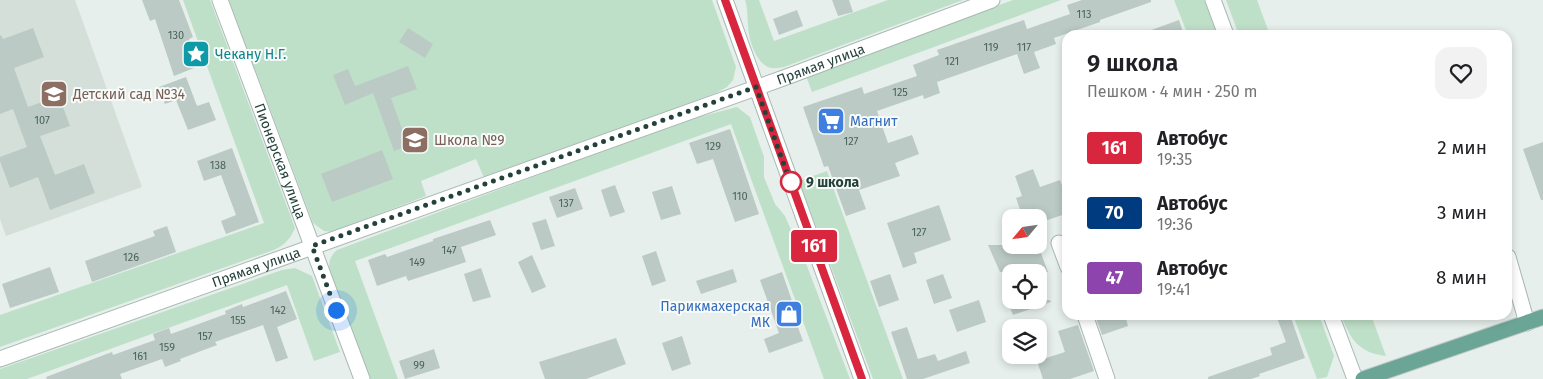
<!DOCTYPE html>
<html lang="ru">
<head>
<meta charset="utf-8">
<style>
  :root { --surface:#fff; --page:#f2f2f2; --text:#202124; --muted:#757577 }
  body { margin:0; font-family:"Fira Sans",sans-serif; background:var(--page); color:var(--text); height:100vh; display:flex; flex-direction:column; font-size:19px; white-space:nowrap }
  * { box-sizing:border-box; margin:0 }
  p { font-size:16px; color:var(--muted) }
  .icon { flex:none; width:28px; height:28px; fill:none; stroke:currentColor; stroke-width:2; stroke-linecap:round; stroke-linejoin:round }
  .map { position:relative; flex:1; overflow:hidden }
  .side { position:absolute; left:1062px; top:30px; width:450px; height:290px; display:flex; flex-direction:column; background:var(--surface); border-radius:15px; box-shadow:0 2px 8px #0003 }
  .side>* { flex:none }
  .badge { padding:0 10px; border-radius:4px; font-size:18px; line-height:32px }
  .needle { width:32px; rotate:241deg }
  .tools { position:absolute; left:1002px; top:209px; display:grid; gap:10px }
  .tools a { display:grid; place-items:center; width:45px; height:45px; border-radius:10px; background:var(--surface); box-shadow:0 2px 8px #0003; font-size:25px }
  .you { position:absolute; width:25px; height:25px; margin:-12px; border:4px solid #fff; border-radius:50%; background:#1a73e8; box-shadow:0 0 0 8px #1a73e833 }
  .map>.badge { position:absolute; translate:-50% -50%; box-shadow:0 0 0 2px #fff }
  .round { display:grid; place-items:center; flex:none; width:52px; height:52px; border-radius:15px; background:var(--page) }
  .head { display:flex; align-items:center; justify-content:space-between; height:85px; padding:0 25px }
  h1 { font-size:24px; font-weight:600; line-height:38px }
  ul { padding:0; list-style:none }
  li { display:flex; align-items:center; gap:15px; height:65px; padding:0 25px }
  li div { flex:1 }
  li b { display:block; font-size:19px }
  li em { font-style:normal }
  li .badge { min-width:55px; font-weight:700; text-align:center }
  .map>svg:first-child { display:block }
  .built { fill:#d4dfda }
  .green { fill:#bfe0c8 }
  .building { fill:#bbcac4 }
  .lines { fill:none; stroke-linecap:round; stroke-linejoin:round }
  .minor-casing { stroke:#a8b8b2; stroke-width:17 }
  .major-casing { stroke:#c2cac8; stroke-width:17 }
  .minor { stroke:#fff; stroke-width:15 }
  .major { stroke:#6aa596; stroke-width:15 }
  .line-casing { stroke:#fff; stroke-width:11 }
  .line { stroke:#d7263d; stroke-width:8 }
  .walk { stroke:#24423a; stroke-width:5; stroke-dasharray:0 9 }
  .stop-dot { fill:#fff; stroke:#d7263d; stroke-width:2.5 }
  .labels { text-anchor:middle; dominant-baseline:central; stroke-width:4; stroke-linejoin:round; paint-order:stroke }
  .number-label { font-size:11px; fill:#4a645c }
  .culture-label { font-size:14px; fill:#0d838f; stroke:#f7fbf9; text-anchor:start }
  .street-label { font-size:14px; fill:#24423a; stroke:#f7fbf9 }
  .education-label { font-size:14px; fill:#785e54; stroke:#f7fbf9; text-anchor:start }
  .shop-label { font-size:14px; fill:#366cbe; stroke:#f7fbf9; text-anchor:start }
  .stop-label { font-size:14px; font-weight:bold; fill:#24423a; stroke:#f7fbf9; text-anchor:start }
</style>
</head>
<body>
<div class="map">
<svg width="1543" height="379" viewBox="0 0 1543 379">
  <rect width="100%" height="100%" fill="#e6efeb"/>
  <path class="built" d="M0 0H75L142 187 6 236 0 219Z"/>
  <path class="green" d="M183 0H210L295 228C290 239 285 245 274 250L0 347V315L264 223Z
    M229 0H712L736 67 733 80 727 87 716 93 485 180 476 159 421 181 426 196 332 232 324 231 313 223Z
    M745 0H759L774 41 888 0H963L784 67C778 68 773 69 768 67 755 61 748 37 748 24 747 15 748 9 745 0Z
    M1013 0H1061L812 92 806 76Z
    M1174 0H1204L1217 35H1188Z
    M1226 0H1257L1270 35H1239Z
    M737 107 750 117 764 157V177L775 204 785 216 807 266 850 379H824L731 124 355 261 398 379H369L329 268C329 260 331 255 337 250L680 122Z
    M827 171 903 379H873L799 181Z
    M295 268 312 276 340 352 314 361 287 285 27 379H0V369L282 270Z
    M1293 315H1319L1334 356 1327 377 1317 379Z
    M1341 315H1371L1386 356C1359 353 1350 339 1341 315Z"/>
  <path class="building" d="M142 0H179L193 37 189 39 199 66 174 76 155 19 150 21Z
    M832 0H849L853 12 838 16Z
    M1082 0H1151V2L1100 20V22L1054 38 1056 44 1034 52 1040 68 1024 74 1017 54 937 82 940 93 924 99 923 95 877 111 888 143 912 135 919 154 895 163 900 176 859 190 866 209 846 216 828 166 824 167 803 107 862 87 864 94 917 76 913 65 939 55 937 50 1024 20 1027 29 1070 14 1067 5Z
    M797 10 803 26 779 35 773 19Z
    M1179 20 1184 35H1143V33Z
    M33 28 44 57 14 68 28 107 59 96 70 126 40 136 55 175 84 164 95 193 50 210 38 177 10 188 0 161V157L27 147 13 109 0 114V36L1 35 3 39Z
    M408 28 433 44 425 58 399 42Z
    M408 66 417 89 391 98 408 146 394 151 373 93 345 105 333 75 348 69 355 86Z
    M186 77 197 106 209 102 216 120 188 130 176 100 165 104 159 87Z
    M730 129 759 214 735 222 713 159 697 164 689 143Z
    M1543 142V200H1541L1523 149Z
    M232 148 259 222 226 234 221 221 236 215 221 175 204 181 197 161Z
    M382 150 393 179 332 202 321 174Z
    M1033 169 1040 187 1060 180 1068 202V213L1039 223V218H1023L1016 198 1022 196 1015 176Z
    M615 185 625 212 610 217 601 190Z
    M672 186 681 214 661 220 652 192Z
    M575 188 583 209 557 218 549 197Z
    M939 205 951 240 914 253 917 263 903 268 887 223Z
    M546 219 555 246 541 250 532 223Z
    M490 220 496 235 461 247 466 262 408 281 406 276 377 286 368 260 385 254 387 257 433 241V239Z
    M167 226 176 252 92 282 85 261 155 236 153 231Z
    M988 245H1038L1048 272H1000Z
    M656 251 666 281 652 286 642 256Z
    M532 255 546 287 532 293 518 262Z
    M50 267 59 292 10 308 2 284Z
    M481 268 491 297 473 302 464 274Z
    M733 269 737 282 701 294 696 281Z
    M782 272 799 321 796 322 803 341 769 353 764 339 779 333 760 280Z
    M890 274 899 300 879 307 870 281Z
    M943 274 952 298 934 304 926 280Z
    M286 291 297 319 277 327 288 358 276 362 263 325 215 342 217 345 180 359 181 361 165 367 162 359 120 374 122 379H47L46 377 96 358 112 352 113 355 155 340 153 334 169 328 171 334 226 314 225 311 242 304 243 307Z
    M979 300 986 322 957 332 949 310Z
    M1007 300H1050L1051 302 1013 315Z
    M1106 315H1125L1128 326 1102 335 1096 318Z
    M1276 315H1290L1305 358 1259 374 1260 376 1251 379H1208V377L1272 355 1270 348 1286 342Z
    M1078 325 1094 371 1070 379H1043L1037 361 1065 352 1058 331Z
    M907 327 918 359 935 354 938 361 966 351 970 363 923 379H907L891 332Z
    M682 336 691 364 672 371 662 343Z
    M616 338 626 364 586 379H545L539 362Z
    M434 349 440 368 405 379 399 361Z"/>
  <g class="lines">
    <g class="minor-casing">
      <g id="minor">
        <path id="s1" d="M220 0 362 379"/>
        <path d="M725 0 862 379"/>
        <path d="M1213 0 1226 35"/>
        <path d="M1059 243 1068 267"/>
        <path d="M1508 257 1527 323"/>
        <path d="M1085 315 1107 379"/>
        <path d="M1331 315 1355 379"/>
        <path id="s2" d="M0 359 789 76 992 0"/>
      </g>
    </g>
    <g class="major-casing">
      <path id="major" d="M1363 379 1543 317"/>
    </g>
    <use href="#minor" class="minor"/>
    <use href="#major" class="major"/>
  </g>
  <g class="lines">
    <g class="line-casing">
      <path id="line" d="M725 0 862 379"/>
    </g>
    <use href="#line" class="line"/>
    <path class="walk" d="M336 310 312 246 756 87 791 184V182"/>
  </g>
  <defs>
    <g id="sight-square" transform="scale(1.4375)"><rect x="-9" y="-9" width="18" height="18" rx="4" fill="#0f9aa8" stroke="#f7fbf9"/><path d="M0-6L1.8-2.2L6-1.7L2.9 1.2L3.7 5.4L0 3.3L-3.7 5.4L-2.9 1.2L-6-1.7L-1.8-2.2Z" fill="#fff"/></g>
    <g id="school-square" transform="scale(1.4375)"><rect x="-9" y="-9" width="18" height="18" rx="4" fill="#8d6e63" stroke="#f7fbf9"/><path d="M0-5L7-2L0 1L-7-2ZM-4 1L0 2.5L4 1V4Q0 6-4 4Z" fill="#fff"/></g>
    <g id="supermarket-square" transform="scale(1.4375)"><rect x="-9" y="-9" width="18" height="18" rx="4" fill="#3f7fe0" stroke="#f7fbf9"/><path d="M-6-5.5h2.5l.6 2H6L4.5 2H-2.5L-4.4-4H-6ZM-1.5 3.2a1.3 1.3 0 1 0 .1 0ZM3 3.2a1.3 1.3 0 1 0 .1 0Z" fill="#fff"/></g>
    <g id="shop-square" transform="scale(1.4375)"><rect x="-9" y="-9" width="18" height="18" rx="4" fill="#3f7fe0" stroke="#f7fbf9"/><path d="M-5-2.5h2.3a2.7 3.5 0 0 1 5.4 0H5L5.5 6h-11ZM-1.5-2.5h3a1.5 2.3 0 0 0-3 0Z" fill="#fff"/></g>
  </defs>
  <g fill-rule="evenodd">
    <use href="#sight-square" x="196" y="54"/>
    <use href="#school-square" x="54" y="94"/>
    <use href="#supermarket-square" x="831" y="121"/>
    <use href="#school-square" x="415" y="140"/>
    <use href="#shop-square" x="789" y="314"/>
  </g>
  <circle class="stop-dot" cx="791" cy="182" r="10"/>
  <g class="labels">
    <g class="number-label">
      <text x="1084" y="14">113</text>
      <text x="176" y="35">130</text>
      <text x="991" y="47">119</text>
      <text x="1024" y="47">117</text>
      <text x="952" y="61">121</text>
      <text x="900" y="92">125</text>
      <text x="42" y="120">107</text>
      <text x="851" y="141">127</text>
      <text x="713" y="146">129</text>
      <text x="218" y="165">138</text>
      <text x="740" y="196">110</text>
      <text x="566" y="203">137</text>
      <text x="919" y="232">127</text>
      <text x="449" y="250">147</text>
      <text x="131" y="257">126</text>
      <text x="417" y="262">149</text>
      <text x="278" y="310">142</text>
      <text x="238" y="320">155</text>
      <text x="205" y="336">157</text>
      <text x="167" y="347">159</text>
      <text x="140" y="356">161</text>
      <text x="419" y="365">99</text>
    </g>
    <g class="culture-label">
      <text x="215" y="54">Чекану Н.Г.</text>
    </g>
    <g class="street-label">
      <text stroke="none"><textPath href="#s2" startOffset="872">Прямая улица</textPath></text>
      <text stroke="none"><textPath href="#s1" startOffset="172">Пионерская улица</textPath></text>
      <text stroke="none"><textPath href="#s2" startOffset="272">Прямая улица</textPath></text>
    </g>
    <g class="education-label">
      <text x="73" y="94">Детский сад №34</text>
      <text x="434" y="140">Школа №9</text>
    </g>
    <g class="shop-label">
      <text x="850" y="121">Магнит</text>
      <text x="770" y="306" text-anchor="end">Парикмахерская<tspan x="770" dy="16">МК</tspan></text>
    </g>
    <g class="stop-label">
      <text x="806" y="182">9 школа</text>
    </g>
  </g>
</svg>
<div class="tools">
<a><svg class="needle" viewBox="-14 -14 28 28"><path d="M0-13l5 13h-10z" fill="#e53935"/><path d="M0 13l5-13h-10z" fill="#757577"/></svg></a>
<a><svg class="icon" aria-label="locate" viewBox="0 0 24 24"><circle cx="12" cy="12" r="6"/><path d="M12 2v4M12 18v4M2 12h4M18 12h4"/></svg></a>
<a><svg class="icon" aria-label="layers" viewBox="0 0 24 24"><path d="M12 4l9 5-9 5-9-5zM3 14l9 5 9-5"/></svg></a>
</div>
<div class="you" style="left:336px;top:310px"></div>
<b class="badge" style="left:814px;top:246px;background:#d7263d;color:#fff">161</b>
<section class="side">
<div class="head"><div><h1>9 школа</h1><p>Пешком · 4 мин · 250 m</p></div><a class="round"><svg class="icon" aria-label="heart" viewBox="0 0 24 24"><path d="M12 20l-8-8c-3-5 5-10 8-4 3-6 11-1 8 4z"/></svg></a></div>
<ul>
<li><span class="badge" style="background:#d7263d;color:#fff">161</span><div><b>Автобус</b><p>19:35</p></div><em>2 мин</em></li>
<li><span class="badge" style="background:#003b80;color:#fff">70</span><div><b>Автобус</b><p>19:36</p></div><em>3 мин</em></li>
<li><span class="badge" style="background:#8e44ad;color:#fff">47</span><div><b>Автобус</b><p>19:41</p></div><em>8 мин</em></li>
</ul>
</section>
</div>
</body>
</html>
